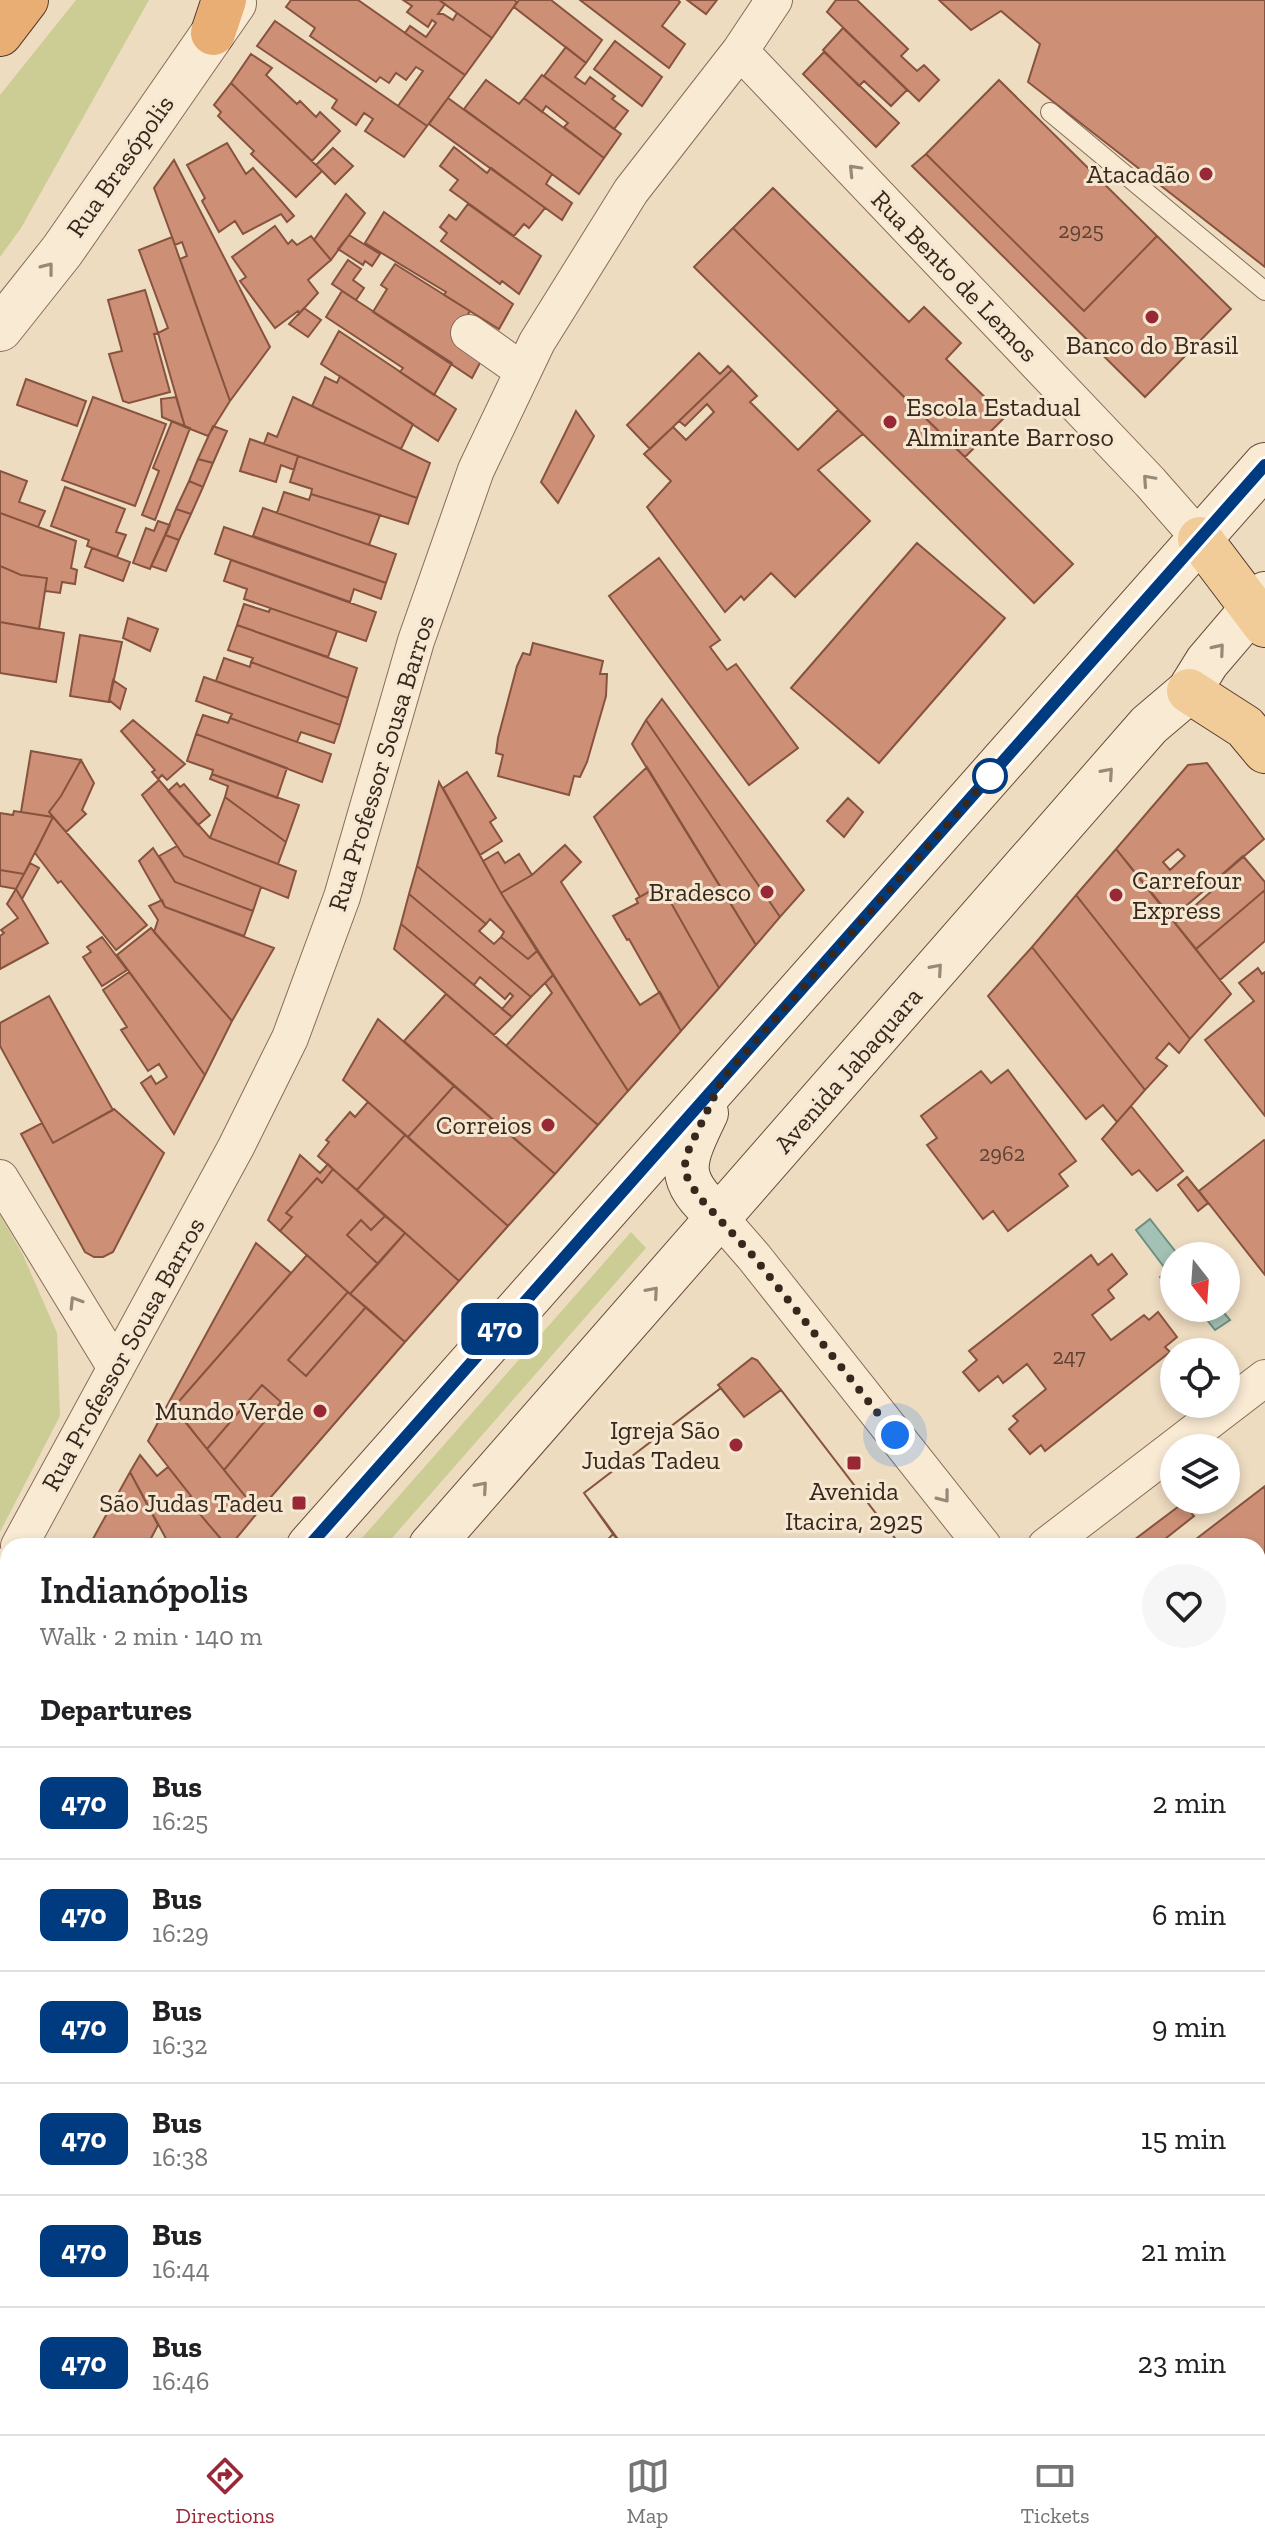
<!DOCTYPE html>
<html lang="en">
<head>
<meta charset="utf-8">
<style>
  :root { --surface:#fff; --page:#f6f6f6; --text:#202124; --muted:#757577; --line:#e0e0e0; --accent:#982836 }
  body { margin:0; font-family:"Zilla Slab",serif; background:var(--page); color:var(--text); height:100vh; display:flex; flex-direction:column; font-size:30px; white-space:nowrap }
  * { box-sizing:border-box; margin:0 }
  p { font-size:26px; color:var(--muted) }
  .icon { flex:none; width:44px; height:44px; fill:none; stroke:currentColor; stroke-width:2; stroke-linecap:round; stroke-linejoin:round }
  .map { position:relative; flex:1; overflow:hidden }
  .drawer { position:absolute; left:0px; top:1538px; width:1266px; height:896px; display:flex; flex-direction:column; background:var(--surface); border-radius:24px 24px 0 0; box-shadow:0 4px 12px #0003 }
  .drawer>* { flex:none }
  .badge { padding:0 16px; border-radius:12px; font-size:28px; line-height:52px }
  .needle { width:52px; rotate:163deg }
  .controls { position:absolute; left:1160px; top:1242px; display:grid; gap:16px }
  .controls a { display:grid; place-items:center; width:80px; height:80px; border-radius:50%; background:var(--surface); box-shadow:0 4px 12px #0003; font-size:40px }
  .you { position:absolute; width:40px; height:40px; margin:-20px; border:6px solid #fff; border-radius:50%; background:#1a73e8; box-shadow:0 0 0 12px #1a73e833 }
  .map>.badge { position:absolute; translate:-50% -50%; box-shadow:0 0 0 4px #fff }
  h2 { padding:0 40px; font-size:30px; line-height:72px }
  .round { display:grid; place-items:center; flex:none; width:84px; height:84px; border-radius:42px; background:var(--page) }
  .summary { display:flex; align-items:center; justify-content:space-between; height:136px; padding:0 40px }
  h1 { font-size:38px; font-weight:600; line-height:60px }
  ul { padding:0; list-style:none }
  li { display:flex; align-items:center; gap:24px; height:112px; padding:0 40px; border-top:2px solid var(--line) }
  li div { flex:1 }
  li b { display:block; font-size:30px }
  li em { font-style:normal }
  li .badge { min-width:88px; font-weight:700; text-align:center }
  .tab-bar { display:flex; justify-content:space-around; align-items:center; height:112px; border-top:2px solid var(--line); background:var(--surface); font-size:22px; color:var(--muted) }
  .tab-bar a { display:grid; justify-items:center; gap:4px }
  .tab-bar .on { color:var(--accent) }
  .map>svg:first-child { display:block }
  .green { fill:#cccc95 }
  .water { fill:#a4c1b5; stroke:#6b8f82; stroke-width:2 }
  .building { fill:#cd9077; stroke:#87533e; stroke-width:2; fill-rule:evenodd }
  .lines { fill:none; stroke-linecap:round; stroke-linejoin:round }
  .service-casing { stroke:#886c59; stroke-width:20 }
  .minor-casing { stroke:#886c59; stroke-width:38 }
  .tertiary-casing { stroke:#886c59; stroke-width:46 }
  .secondary-casing { stroke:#6a4d3c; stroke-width:46 }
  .primary-casing { stroke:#563b2d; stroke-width:46 }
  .trunk-casing { stroke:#563b2d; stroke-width:46 }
  .service { stroke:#f9ead4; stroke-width:18 }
  .minor { stroke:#f9ead4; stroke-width:36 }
  .tertiary { stroke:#f9ead4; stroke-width:44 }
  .secondary { stroke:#f9ead4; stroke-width:44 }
  .primary { stroke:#f2cc98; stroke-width:44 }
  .trunk { stroke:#e8ae74; stroke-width:44 }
  .oneway { stroke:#988878 }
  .line-casing { stroke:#fff; stroke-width:18 }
  .line { stroke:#003b80; stroke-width:12 }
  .walk { stroke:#37271d; stroke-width:8; stroke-dasharray:0 14.4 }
  .poi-dot { fill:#982836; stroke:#f6e7d1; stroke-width:3 }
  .stop-dot { fill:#fff; stroke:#003b80; stroke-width:4 }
  .labels { text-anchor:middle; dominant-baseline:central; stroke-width:6; stroke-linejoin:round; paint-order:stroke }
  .number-label { font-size:22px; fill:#5c4134 }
  .street-label { font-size:26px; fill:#37271d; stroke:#f6e7d1 }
  .poi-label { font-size:26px; fill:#37271d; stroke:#f6e7d1; text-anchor:end }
</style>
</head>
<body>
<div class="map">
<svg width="1265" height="2434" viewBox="0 0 1265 2434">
  <rect width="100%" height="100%" fill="#eedcc1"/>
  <path class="green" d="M76 0H149L21 228 0 257V95Z
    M0 1215 22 1253 57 1333 60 1416 0 1532Z
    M631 1232 646 1248 385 1546H355Z
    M0 1752 8 1760V1807L0 1817Z"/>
  <path class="water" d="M1150 1219 1179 1256H1174V1294L1160 1277 1167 1271 1136 1230Z
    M1185 1308H1220L1230 1320 1215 1330 1199 1310 1191 1316Z"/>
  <path class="building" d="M291 0H358L465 75 427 126 398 106 423 71 416 67 406 80 396 73 389 83 380 77 376 82 310 36 315 28 286 7Z
    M403 0H439L445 4 438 14H443L453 20 457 13 492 38 465 75 405 33 410 26 426 37 436 23 432 20 428 27 407 12 412 6Z
    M439 0H514L517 2 492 38Z
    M519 0H551L602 40 586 63 514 7Z
    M580 0H678L680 2 662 26 685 44 669 68Z
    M687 0H717L706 14Z
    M836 0H857L908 49 901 56 917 71 924 65 939 80 919 101 827 12Z
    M939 0H1265V267L1028 82 1040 44 1001 11 971 30Z
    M275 21 427 126 404 157 365 131 373 119 364 113 356 125 332 108 337 100 257 46Z
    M843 28 907 90 891 106 864 81 859 86 823 50Z
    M615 41 662 77 642 106 594 69Z
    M566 47 586 63 575 77 585 84 590 77 615 96 612 99 628 111 614 129 544 76Z
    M824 52 899 123 876 147 803 74Z
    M251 54 272 68 266 75 297 104 300 101 316 117 320 112 340 131 312 161 231 83Z
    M542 75 621 134 604 158 564 127 568 123 546 106 542 112 524 98Z
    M486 80 519 104 524 98 604 158 579 194 464 109Z
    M999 80 1157 236 1084 311 926 154Z
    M231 83 322 171 296 197 251 154 254 151 218 116 221 112 214 105Z
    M448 98 552 174 546 184 572 203 562 220 429 124Z
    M227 143 246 174 253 168 294 216 287 222 281 214 243 234 235 221 219 232 202 201 205 198 187 165Z
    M454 147 487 173 491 168 545 208 529 228 524 224 514 236 450 190 458 180 440 166Z
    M333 148 353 166 335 184 316 165Z
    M926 154 1084 311 1157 236 1231 309 1145 397 912 166Z
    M174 160 270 347 230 401 180 259 187 256 182 242 175 245 154 188Z
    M773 188 909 322 924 307 961 343 946 359 1005 417 965 457 733 228Z
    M346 194 365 213 331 260 314 240Z
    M468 204 541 256 519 294 502 281 500 284 441 241 447 233 440 227 449 215 456 220Z
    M384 212 513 304 499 329 444 295 446 292 365 243Z
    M275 226 288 244 292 240 297 245 311 236 331 260 308 280 318 293 299 314 298 311 275 328 240 281 246 277 232 257Z
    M733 228 1073 564 1034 603 694 267Z
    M349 235 380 254 372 266 365 261 363 265 338 249Z
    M172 237 230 401 208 436 185 427 158 333 168 328 139 250Z
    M348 260 361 269 353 280 364 288 356 300 332 284Z
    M395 264 470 311 460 327 482 359 472 378 373 312 387 289 381 285Z
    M145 290 158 333 154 334 170 392 129 403 123 401 109 354 122 351 108 300Z
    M342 291 452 363 434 395 400 372 403 368 326 317Z
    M304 308 321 320 308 337 289 324Z
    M339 331 456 409 438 441 321 364Z
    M699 353 720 374 728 366 732 370 650 449 627 425Z
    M732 370 757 396 750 402 798 450 838 410 863 434 818 470 870 521 795 597 771 573 744 600 741 596 725 612 647 507 671 481 644 454 673 427 686 440 714 412 707 404 685 426 679 421Z
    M340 376 413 424 401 449 312 406 325 377 337 383Z
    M26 379 86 401 77 426 17 405Z
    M93 397 166 424 135 506 62 480Z
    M176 397 185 427 162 417 161 399Z
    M293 397 430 463 417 498 264 444 268 433 277 437Z
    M576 411 594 436 558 503 541 482Z
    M172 421 190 428 155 520 142 515 159 471 153 468Z
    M213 426 227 431 213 463 198 459Z
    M250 439 298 456 294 470 281 465 276 482 240 471Z
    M298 456 417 498 408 524 311 494 312 489 290 482Z
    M198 459 213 463 203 487 189 481Z
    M0 471 27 481 19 502 45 511 38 527 0 513Z
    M189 481 203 487 191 514 176 509Z
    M65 487 125 509 116 532 126 535 117 557 87 546 89 540 51 526Z
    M284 492 309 500 311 494 380 515 369 545 277 513Z
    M263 508 396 554 386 583 253 536Z
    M176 509 191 514 179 540 165 535Z
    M0 513 76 541 71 568 77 570 75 584 62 582 60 593 45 591 47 578 21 575 0 566Z
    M158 521 170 525 150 569 133 563 146 528 154 531Z
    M224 527 386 583 381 599 354 589 350 602 215 554Z
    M165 535 179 540 166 571 151 566Z
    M917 543 1005 618 879 763 791 688Z
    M92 548 130 562 123 581 85 567Z
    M659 558 720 640 710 647 727 670 736 664 798 748 749 785 609 596Z
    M231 560 376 612 366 641 244 599 247 589 224 581Z
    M0 566 21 575 47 578 39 629 0 622Z
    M244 604 269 612 270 608 337 631 328 657 237 625Z
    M128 618 158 629 150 651 123 638Z
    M0 622 64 633 56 682 0 673Z
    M237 625 357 668 348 698 251 662 253 658 228 650Z
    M80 635 122 642 109 702 70 696Z
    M533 643 603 661 600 674H607L606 696 587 762 580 777 574 776 569 795 498 776 503 755 496 753 498 738 517 666 523 653 530 655Z
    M224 658 250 667 251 662 348 698 340 725 216 681Z
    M204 677 340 725 334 743 301 732 297 742 230 718 232 714 196 701Z
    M113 680 126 689 120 709 109 700Z
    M662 699 804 890 780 917 646 720Z
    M203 715 228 723 230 718 331 754 322 782 196 734Z
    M133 720 185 764 167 780 162 775 158 779 152 772 155 770 121 731Z
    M646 720 780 917 756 945 632 744Z
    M196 734 287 768 277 798 212 774 213 770 187 761Z
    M31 751 81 760 61 796 49 812 53 817 21 812Z
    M81 760 94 783 82 810 86 814 66 832 49 812 61 796Z
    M1207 763 1264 839 1172 918 1116 849 1188 765ZM1178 849 1185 856 1170 870 1163 862Z
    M647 767 756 945 719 988 661 885 640 897 594 817Z
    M467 772 496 818 490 822 502 841 480 855 443 788Z
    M212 774 299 805 286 842 225 797 228 786 210 779Z
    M159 780 210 838 296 871 288 898 184 856 142 795Z
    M439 782 501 893 537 951 528 959 501 937 504 932 490 919 486 924 417 866Z
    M177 783 180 787 184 784 210 815 198 825 168 791Z
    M225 797 286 842 278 864 210 838Z
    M848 798 863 812 844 837 827 821Z
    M14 811 53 817 24 874 0 870V813L13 815Z
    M53 817 147 925 116 950 61 881 58 883 35 853Z
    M565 845 581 862 561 882 640 1005 660 992 681 1031 628 1091 501 893 532 875Z
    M177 846 184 856 261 887 253 911 175 882 159 856Z
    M153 848 175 882 253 911 244 936 165 907 139 861Z
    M1116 849 1231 994 1190 1039 1076 895Z
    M498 852 505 863 519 854 532 875 501 893 483 861Z
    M1243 856 1265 882V890L1196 949 1175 923 1214 889 1210 885Z
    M30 863 39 868 22 899 16 889Z
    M417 866 486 924 479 931 494 944 501 937 528 959 537 951 553 975 531 997 409 894Z
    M0 870 24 874 16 889 0 886Z
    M661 885 719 988 681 1031 629 939 627 940 613 916 638 903 636 899Z
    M16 889 48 943 0 969V936L4 933 1 930 18 918 7 904Z
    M1265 890V941L1220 980 1196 949Z
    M409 894 531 997 512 1017 502 1009 513 996 510 993 505 999 480 977 474 985 401 924Z
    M1076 895 1190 1039 1179 1053 1169 1043 1156 1058 1167 1066 1145 1090 1032 947Z
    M162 900 165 907 274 948 232 1021 154 932 158 920 149 906Z
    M401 924 512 1017 494 1035 394 949Z
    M151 928 232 1021 205 1075 117 955Z
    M102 937 127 970 102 986 83 957 91 952 87 947Z
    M1032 947 1145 1090 1117 1122 1103 1105 1086 1119 988 996Z
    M1258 968 1262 974 1265 972V1116L1205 1040 1254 1001 1239 983Z
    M129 972 205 1075 174 1134 141 1083 151 1076 156 1084 167 1077 159 1064 148 1071 121 1030 127 1027 103 990Z
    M553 975 628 1091 598 1125 506 1046 552 993 545 983Z
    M446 994 598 1125 555 1174 404 1041Z
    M49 996 113 1110 53 1143 0 1046V1023Z
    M378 1019 454 1086 408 1137 343 1080Z
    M1008 1070 1076 1161 1059 1174 1068 1186 1008 1231 993 1211 983 1219 927 1145 937 1138 921 1116 981 1071 991 1083Z
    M454 1086 555 1174 508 1226 408 1137Z
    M368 1102 405 1135 357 1190 318 1156 329 1142 326 1140 350 1112 355 1117Z
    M1131 1106 1183 1171 1157 1191 1139 1170 1132 1175 1102 1139Z
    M114 1109 164 1153 113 1252 103 1257H94L85 1252 21 1134 42 1123 53 1143Z
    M405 1135 508 1226 459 1281 357 1190Z
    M1264 1140 1265 1141V1275L1199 1191Z
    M300 1155 320 1173 328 1164 333 1169 322 1183 317 1178 286 1213 292 1217 280 1231 268 1220Z
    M333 1169 385 1216 371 1230 361 1220 347 1235 378 1264 350 1294 280 1231 292 1217 286 1213 317 1178 322 1183Z
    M1187 1177 1208 1203 1198 1211 1178 1185Z
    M385 1216 405 1233 378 1264 347 1235 361 1220 371 1230Z
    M405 1233 459 1281 405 1342 350 1294Z
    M256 1243 291 1273 174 1407 169 1402Z
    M1112 1254 1127 1274 1108 1290 1114 1298 1092 1315 1111 1340 1144 1315 1149 1320 1158 1312 1177 1337 1165 1347 1170 1352 1045 1451 1041 1445 1030 1454 1009 1429 1018 1421 1013 1416 1046 1389 1027 1364 1003 1383 998 1376 979 1391 963 1372 977 1360 969 1351 1091 1255 1098 1265Z
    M307 1255 348 1292 288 1360 306 1376 366 1307 405 1342 258 1512 224 1470 281 1402 262 1385 207 1449 174 1407Z
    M348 1292 366 1307 306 1376 288 1360Z
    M752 1358 757 1360 781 1390 744 1417 718 1385Z
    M262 1385 281 1402 224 1470 207 1449Z
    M721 1388 744 1417 781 1390 901 1546H602L613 1534 584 1493Z
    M721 1388 744 1417 781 1390 901 1546H623L584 1493Z
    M169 1402 258 1512 230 1546H227L187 1499 191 1496 148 1441Z
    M140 1455 157 1476 168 1467 191 1496 187 1499 227 1546H170L130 1472Z
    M130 1472 158 1525 147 1546H89Z
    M1265 1486V1825L1259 1830 1258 1546H1187Z
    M1183 1503 1194 1516 1165 1539 1170 1546H1126Z
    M613 1534 623 1546H602Z
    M1265 2086V2188L1258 2194V2091Z
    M8 2119V2272L0 2266V2131Z
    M0 2266 8 2272V2309L0 2308Z
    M0 2308 8 2309V2357H0Z
    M1258 2346 1265 2355V2397L1258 2388Z
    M0 2357H8V2426H67V2430L0 2428Z
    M1258 2388 1265 2397V2434H1262L1256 2426H1258Z
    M264 2426H285L274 2434H270Z
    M298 2426H355L345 2434H288Z
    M390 2426H435L426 2434H387L393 2429Z
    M435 2426H446L449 2434H426Z
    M454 2426H473L479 2434H456Z
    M587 2426H653L662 2434H576Z
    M836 2426H884L874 2434H828Z
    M934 2426H995L985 2434H923Z
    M1191 2426H1198L1204 2434H1180Z
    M1209 2426H1256L1262 2434H1215Z
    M0 2428 54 2429V2434H0Z"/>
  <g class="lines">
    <g class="service-casing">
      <path id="service" d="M1050 112 1265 291"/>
    </g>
    <g class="minor-casing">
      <path id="minor" d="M740 51 1150 482 1200 539
        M469 333 523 371
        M0 1178 116 1368
        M720 1218 754 1257 983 1546
        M19 1546 236 1147 290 1038 342 897 416 641 476 470 537 342 631 191 740 51 774 0
        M1046 1546 1265 1378
        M0 1580 8 1565
        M1258 1894 1265 1903
        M1258 2286 1265 2281
        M754 2426 760 2434
        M1058 2434 1069 2426"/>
    </g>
    <g class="tertiary-casing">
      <path id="tertiary" d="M0 329 62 251 234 3"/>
    </g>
    <g class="secondary-casing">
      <path id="secondary" d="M706 1113C682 1163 674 1178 720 1218
        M309 1546 1265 465
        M431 1546 1149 725 1189 691 1207 662 1265 594
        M0 1691 8 1700
        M0 1885 8 1876
        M0 2041 8 2032"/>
    </g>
    <g class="primary-casing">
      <path id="primary" d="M1200 539 1265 625
        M1189 691 1245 727 1265 751"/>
    </g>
    <g class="trunk-casing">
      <path id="trunk" d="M213 33 224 0
        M0 34 26 0"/>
    </g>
    <use href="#service" class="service"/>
    <use href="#minor" class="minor"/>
    <use href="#tertiary" class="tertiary"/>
    <use href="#secondary" class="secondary"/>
    <use href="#primary" class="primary"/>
    <use href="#trunk" class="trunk"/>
  </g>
  <defs><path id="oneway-chevron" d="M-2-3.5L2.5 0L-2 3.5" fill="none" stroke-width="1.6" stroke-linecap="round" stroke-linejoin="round" transform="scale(2)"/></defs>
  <g class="oneway">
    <use href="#oneway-chevron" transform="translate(854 170) rotate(-134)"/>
    <use href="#oneway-chevron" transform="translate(48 268) rotate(-52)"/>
    <use href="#oneway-chevron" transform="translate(1148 480) rotate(-132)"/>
    <use href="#oneway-chevron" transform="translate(1219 649) rotate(-50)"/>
    <use href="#oneway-chevron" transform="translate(1108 773) rotate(-49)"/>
    <use href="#oneway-chevron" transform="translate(937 969) rotate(-49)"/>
    <use href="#oneway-chevron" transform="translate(653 1292) rotate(-49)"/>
    <use href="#oneway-chevron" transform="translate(75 1302) rotate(-122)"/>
    <use href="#oneway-chevron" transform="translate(482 1487) rotate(-49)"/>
    <use href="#oneway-chevron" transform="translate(944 1497) rotate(52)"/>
  </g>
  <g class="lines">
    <g class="line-casing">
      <path id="line" d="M309 1546 1265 465"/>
    </g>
    <use href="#line" class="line"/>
    <path class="walk" d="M895 1435 754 1257 698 1196 687 1177 685 1164 689 1149 723 1078 993 773 990 776"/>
  </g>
  <g class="poi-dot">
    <circle cx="1206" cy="174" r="8"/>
    <circle cx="1152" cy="317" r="8"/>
    <circle cx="890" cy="422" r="8"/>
    <circle cx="767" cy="892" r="8"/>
    <circle cx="1116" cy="895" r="8"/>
    <circle cx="548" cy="1125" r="8"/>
    <circle cx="320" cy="1411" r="8"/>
    <circle cx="736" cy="1445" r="8"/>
    <rect x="846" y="1455" width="16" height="16" rx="4"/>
    <rect x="291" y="1495" width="16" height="16" rx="4"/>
  </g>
  <circle class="stop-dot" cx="990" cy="776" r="16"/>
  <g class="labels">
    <g class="number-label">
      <text x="1081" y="230">2925</text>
      <text x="1002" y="1153">2962</text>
      <text x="1069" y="1356">247</text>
    </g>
    <g class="street-label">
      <text transform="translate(120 166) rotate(-55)">Rua Brasópolis</text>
      <text transform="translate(955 276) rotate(46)">Rua Bento de Lemos</text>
      <text transform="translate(381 763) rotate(-73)">Rua Professor Sousa Barros</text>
      <text transform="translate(848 1070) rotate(-49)">Avenida Jabaquara</text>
      <text transform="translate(123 1354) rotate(-61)">Rua Professor Sousa Barros</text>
    </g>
    <g class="poi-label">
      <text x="1190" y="174">Atacadão</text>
      <text x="1152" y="345" text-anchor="middle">Banco do Brasil</text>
      <text x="906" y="407" text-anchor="start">Escola Estadual<tspan x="906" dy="30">Almirante Barroso</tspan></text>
      <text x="1132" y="880" text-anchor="start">Carrefour<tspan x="1132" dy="30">Express</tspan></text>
      <text x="751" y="892">Bradesco</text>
      <text x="532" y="1125">Correios</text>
      <text x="304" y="1411">Mundo Verde</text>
      <text x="720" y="1430">Igreja São<tspan x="720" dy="30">Judas Tadeu</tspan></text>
      <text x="854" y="1491" text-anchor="middle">Avenida<tspan x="854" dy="30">Itacira, 2925</tspan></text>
      <text x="283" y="1503">São Judas Tadeu</text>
    </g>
  </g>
</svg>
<div class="controls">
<a><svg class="needle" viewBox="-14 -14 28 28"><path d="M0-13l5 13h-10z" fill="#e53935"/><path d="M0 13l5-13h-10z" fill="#757577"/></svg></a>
<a><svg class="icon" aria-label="locate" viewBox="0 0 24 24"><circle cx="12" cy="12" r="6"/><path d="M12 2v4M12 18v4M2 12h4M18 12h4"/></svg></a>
<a><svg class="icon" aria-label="layers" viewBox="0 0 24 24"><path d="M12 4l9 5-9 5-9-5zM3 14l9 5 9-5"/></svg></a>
</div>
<div class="you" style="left:895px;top:1435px"></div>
<b class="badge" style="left:500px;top:1329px;background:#003b80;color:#fff">470</b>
<section class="drawer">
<div class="summary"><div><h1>Indianópolis</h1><p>Walk · 2 min · 140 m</p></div><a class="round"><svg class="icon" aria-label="heart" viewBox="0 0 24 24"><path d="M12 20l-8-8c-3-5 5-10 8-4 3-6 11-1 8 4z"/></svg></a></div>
<h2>Departures</h2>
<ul>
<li><span class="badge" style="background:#003b80;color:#fff">470</span><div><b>Bus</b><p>16:25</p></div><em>2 min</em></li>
<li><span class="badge" style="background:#003b80;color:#fff">470</span><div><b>Bus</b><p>16:29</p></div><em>6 min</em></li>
<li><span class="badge" style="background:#003b80;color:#fff">470</span><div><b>Bus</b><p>16:32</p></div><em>9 min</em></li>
<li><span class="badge" style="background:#003b80;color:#fff">470</span><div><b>Bus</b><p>16:38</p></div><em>15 min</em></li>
<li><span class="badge" style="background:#003b80;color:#fff">470</span><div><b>Bus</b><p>16:44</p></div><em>21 min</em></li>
<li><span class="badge" style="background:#003b80;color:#fff">470</span><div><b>Bus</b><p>16:46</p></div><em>23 min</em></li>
</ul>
</section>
</div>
<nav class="tab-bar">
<a class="on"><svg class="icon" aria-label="directions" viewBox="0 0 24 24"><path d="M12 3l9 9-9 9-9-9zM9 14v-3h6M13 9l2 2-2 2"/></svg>Directions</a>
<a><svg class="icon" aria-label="map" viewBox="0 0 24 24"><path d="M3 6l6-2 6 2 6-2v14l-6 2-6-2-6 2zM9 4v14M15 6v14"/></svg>Map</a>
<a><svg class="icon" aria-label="tickets" viewBox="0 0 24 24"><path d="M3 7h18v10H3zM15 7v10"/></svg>Tickets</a>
</nav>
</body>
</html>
